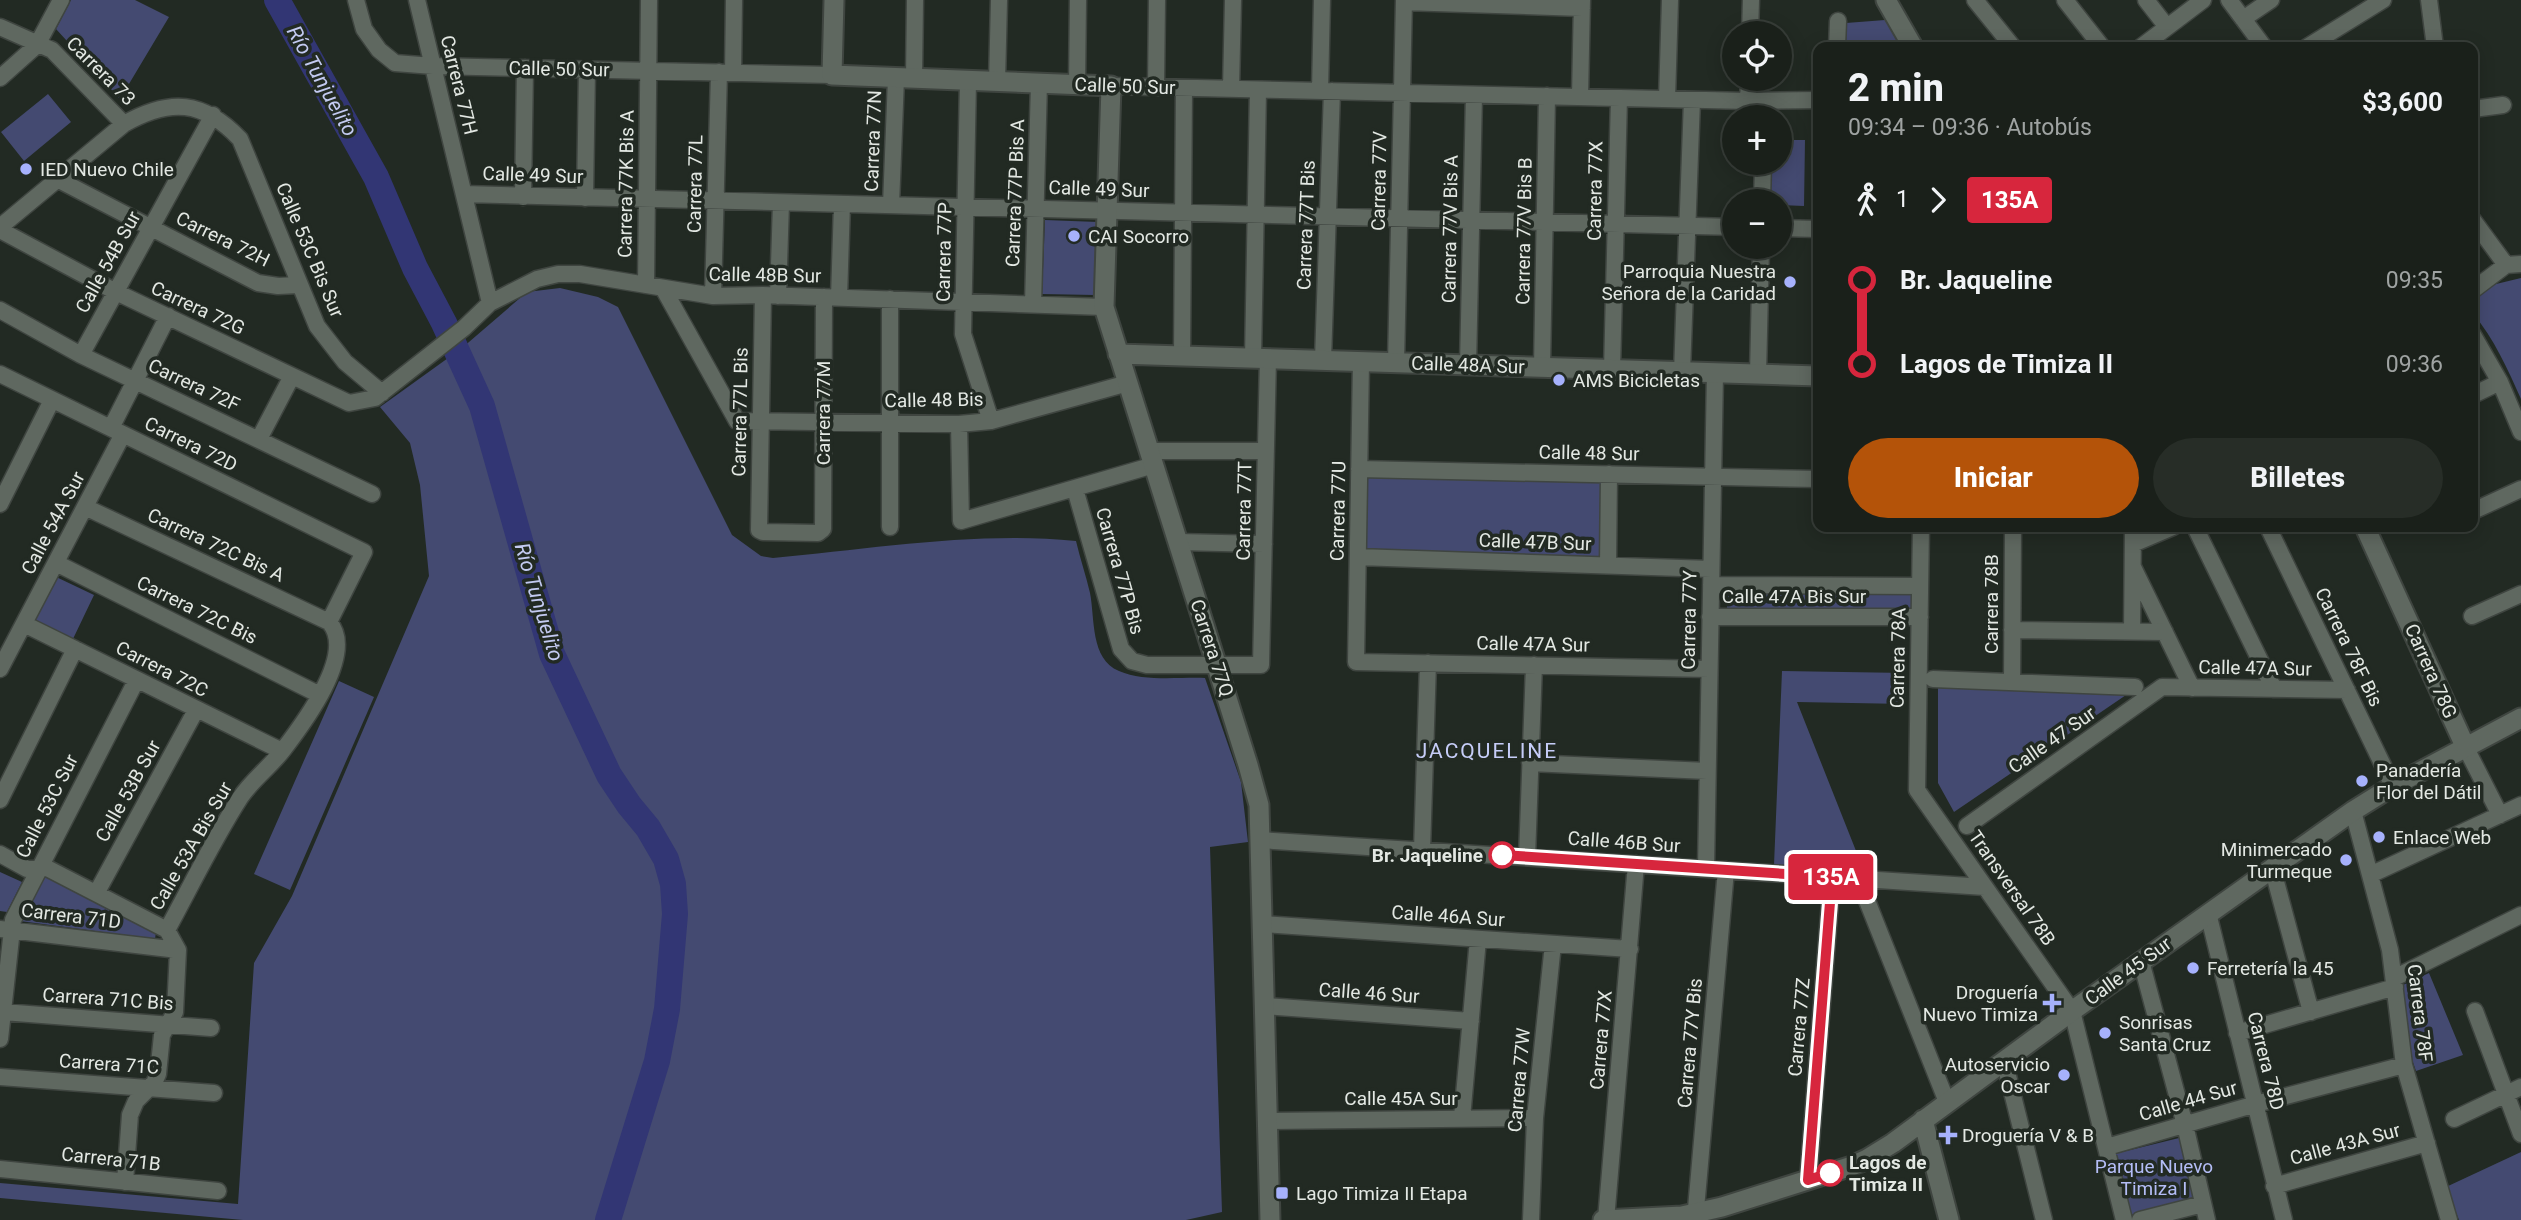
<!DOCTYPE html>
<html lang="es">
<head>
<meta charset="utf-8">
<style>
  :root { --surface:#1a201a; --page:#272d27; --text:#f1f3f6; --muted:#9fa3a2; --line:#383e39; --accent:#b45309 }
  body { margin:0; font-family:Roboto,sans-serif; background:var(--page); color:var(--text); height:100vh; display:flex; flex-direction:column; font-size:26px; white-space:nowrap }
  * { box-sizing:border-box; margin:0 }
  p { font-size:23px; color:var(--muted) }
  .icon { flex:none; width:38px; height:38px; fill:none; stroke:currentColor; stroke-width:2; stroke-linecap:round; stroke-linejoin:round }
  .map { position:relative; flex:1; overflow:hidden }
  .side { position:absolute; left:1813px; top:42px; width:665px; height:490px; display:flex; flex-direction:column; background:var(--surface); border-radius:14px; box-shadow:0 4px 18px #0003,0 0 0 2px var(--line) }
  .side>* { flex:none }
  .badge { padding:0 14px; border-radius:5px; font-size:24px; line-height:46px }
  .fabs { position:absolute; left:1722px; top:21px; display:grid; gap:14px }
  .fabs a { display:grid; place-items:center; width:70px; height:70px; border-radius:50%; background:var(--surface); box-shadow:0 4px 18px #0003,0 0 0 2px var(--line); font-size:35px }
  .map>.badge { position:absolute; translate:-50% -50%; box-shadow:0 0 0 4px #fff }
  .legs { display:flex; align-items:center; gap:10px; height:77px; padding:0 35px; font-size:23px }
  .legs p { margin-inline-start:auto }
  .overview { display:flex; align-items:center; justify-content:space-between; height:119px; padding:0 35px }
  h1 { font-size:38px; font-weight:800; line-height:52px }
  .button { display:flex; gap:14px; margin-top:auto; padding:14px 35px }
  .button a { flex:1; height:80px; border-radius:42px; background:var(--accent); color:#fff; font-size:28px; font-weight:800; line-height:80px; text-align:center }
  .button a+a { background:var(--page); color:var(--text) }
  ul { padding:0 35px; list-style:none }
  li { display:flex; align-items:center; gap:24px; height:84px; font-size:26px }
  li i { display:grid; place-items:center; width:10px; height:100%; margin:0 9px; background:currentColor }
  li i::after { content:''; width:18px; height:18px; margin:-9px; border:5px solid; border-radius:50%; background:var(--surface) }
  li p { margin-inline-start:auto }
  li:first-child i { background:linear-gradient(#0000 50%,currentColor 0) }
  li:last-child i { background:linear-gradient(currentColor 50%,#0000 0) }
  .map>svg:first-child { display:block }
  .green { fill:#444a71 }
  .lines { fill:none; stroke-linecap:round; stroke-linejoin:round }
  .river { stroke:#323674; stroke-width:26 }
  .minor-casing { stroke:#3f4540; stroke-width:19 }
  .tertiary-casing { stroke:#3f4540; stroke-width:23 }
  .minor { stroke:#5f6860; stroke-width:16 }
  .tertiary { stroke:#5f6860; stroke-width:19 }
  .line-1-casing { stroke:#fff; stroke-width:16 }
  .line-1 { stroke:#d7263d; stroke-width:10 }
  .poi-dot { fill:#a6b1fc; stroke:#222a23; stroke-width:2.5 }
  .stop-1-dot { fill:#fff; stroke:#d7263d; stroke-width:3.5 }
  .labels { text-anchor:middle; dominant-baseline:central; stroke-width:7; stroke-linejoin:round; paint-order:stroke }
  .street-label { font-size:19px; fill:#e3e8e3; stroke:#222a23 }
  .poi-label { font-size:19px; fill:#e3e8e3; stroke:#222a23; text-anchor:start }
  .stop-label { font-size:19px; font-weight:bold; fill:#e3e8e3; stroke:#222a23; text-anchor:end }
  .park-label { font-size:19px; fill:#b4bdf6; stroke:#222a23 }
  .water-label { font-size:21px; font-style:italic; fill:#c3caf1; stroke:#222a23 }
  .neighbourhood-label { font-size:21px; letter-spacing:2px; fill:#c6cdf8; stroke:#222a23 }
</style>
</head>
<body>
<div class="map">
<svg width="2521" height="1220" viewBox="0 0 2521 1220">
  <rect width="100%" height="100%" fill="#222a23"/>
  <path class="green" d="M71 0H135L169 17 120 99 56 29Z
    M1885 20 1906 47H1846V23Z
    M48 94 71 122 24 161 1 132Z
    M1780 140H1805L1804 206 1780 205V201H1771V163H1780Z
    M1045 220 1098 222 1095 295 1042 294Z
    M2521 278V399C2508 370 2494 338 2473 314V300L2492 285Z
    M560 288 598 297 618 307 732 535 761 556 773 558C872 549 978 531 1076 541 1080 558 1086 576 1090 593 1095 618 1090 659 1119 671 1144 682 1178 677 1205 678L1241 782 1248 842 1210 847 1222 1212 1186 1220H243L0 1198V1183L238 1204 254 963 292 896 429 576 420 485 410 443 380 407 462 348 527 292Z
    M1367 476 1601 481 1599 559 1365 553Z
    M52 575 94 595 72 641 30 621Z
    M1727 590 1912 591V613L1727 612Z
    M1782 671 1906 673V704L1797 702 1862 866 1774 865Z
    M339 681 374 697 290 890 254 874Z
    M1938 688 2129 693 1954 812 1938 783Z
    M46 871 156 932 155 939 20 921Z
    M0 872 22 882 7 912 0 911Z
    M2429 973 2463 1055 2416 1071 2407 1045 2403 985Z
    M2179 1138 2194 1201 2129 1217 2114 1154Z
    M2521 1152V1220H2459L2446 1187Z"/>
  <g class="lines">
    <path class="river" d="M277 0 376 177 415 268 444 323 482 406 552 654 609 775 629 805 648 828 666 859 673 884 675 914 667 1009 657 1061 608 1220"/>
    <g class="minor-casing">
      <path id="minor" d="M356 0 364 29 379 50 395 63 433 66 832 75
        M417 0 490 303
        M1975 0 2013 47
        M2065 0 2102 47
        M2146 0 2167 27
        M2229 0 2264 47
        M2429 0 2435 47
        M1404 2 1582 8
        M2243 19 2271 0
        M0 27 52 50 124 124
        M1750 33 1751 0
        M1837 47 1838 21
        M2141 47 2203 0
        M2307 47 2383 0
        M733 73 734 0
        M0 78 37 45 61 0
        M914 78 915 0
        M968 81 963 334 991 421
        M997 82 999 0
        M1077 85 1078 0
        M1111 86 1748 101 1818 100
        M1156 87 1157 0
        M1231 89 1233 0
        M1320 91 1322 0
        M1580 97 1582 0
        M1667 99 1670 0
        M1748 101 1749 79
        M2473 109 2503 105
        M57 179 258 283 278 286 298 285
        M464 194 1734 227
        M523 197 525 68
        M585 198 587 69
        M1762 201 1763 163
        M891 205 896 78
        M2473 220 2506 265
        M0 227 124 124C170 98 203 100 240 139L317 326 345 362 382 393
        M1780 228 1818 229
        M0 230 116 292 349 403 375 398 464 328 490 303 537 279 558 274H580L713 296 763 295 1104 307
        M646 285 649 0
        M663 288 737 421 959 424 991 421 1128 383
        M2473 290 2506 265 2521 264
        M763 295 759 530 763 532 818 533 823 529 824 297
        M713 296 719 72
        M778 296 781 203
        M839 298 842 204
        M890 299V527
        M1033 304 1039 83
        M0 310 81 355 372 494
        M2473 335 2500 382 2521 432
        M81 355 213 115
        M1182 356 1184 88
        M1253 358 1258 90
        M1323 360 1332 91
        M1361 362 1356 662 1709 669
        M1396 363 1404 0
        M1468 365 1474 95
        M1542 367 1547 96
        M1612 370 1619 98
        M1682 372 1692 100
        M0 374 364 552 329 622C357 653 303 724 283 750 270 767 252 780 240 798 213 840 191 886 167 930L178 950 175 1012 162 1035 158 1074 154 1083 136 1101 130 1115 125 1182
        M1758 374 1761 247
        M2473 395 2500 382
        M959 424 961 521 1154 465
        M111 428 168 316
        M259 439 292 376
        M1149 451H1266
        M1359 469 1818 479
        M1075 489 1121 649 1132 661 1147 665H1261L1268 358
        M0 504 52 400
        M85 507 329 622
        M2473 511 2521 489
        M1921 527 1917 790 2072 1011 2124 1220
        M2195 527 2274 689
        M2268 527 2393 786
        M1178 542 1264 544
        M2133 544 2173 527
        M1358 557 1711 569
        M56 563 320 695
        M1608 565 1609 474
        M2133 567 2192 688
        M1711 585 1920 586
        M2472 616 2521 594
        M1710 617H1920
        M24 624 282 751
        M2012 630 2165 632
        M2132 631 2133 527
        M0 669 123 434
        M1933 679 2135 687
        M2012 682 2013 527
        M2465 746 2500 815
        M1530 763 1707 771
        M0 800 75 649
        M2353 811 2390 950 2404 1065 2449 1220
        M1967 826 2162 687 2347 690
        M1260 840 1985 887
        M1422 850 1428 663
        M0 854 27 869 47 868 167 930
        M1527 857 1534 665
        M2272 867 2311 1012
        M1706 868 1715 373
        M2370 875 2521 805
        M1858 878 1947 1102
        M97 892 196 710
        M2208 913 2284 1220
        M1263 924 1630 949
        M0 929 178 950
        M2141 961 2185 1125 2207 1220
        M2394 978 2521 915
        M1265 1006 1471 1021
        M2475 1011 2521 1134
        M3 1012 211 1028
        M2237 1033 2395 987
        M0 1039 13 920 136 681
        M2004 1060 2044 1220
        M0 1077 214 1093
        M1462 1118 1478 939
        M2454 1119 2521 1087
        M1268 1121 1535 1118
        M2107 1147 2256 1104 2404 1065
        M0 1169 218 1191
        M1808 1180 1832 877
        M2274 1186 2427 1143
        M1531 1220 1535 1118 1553 944
        M1606 1220 1636 864
        M1695 1220 1726 870
        M2140 1220 2203 1204"/>
    </g>
    <g class="tertiary-casing">
      <path id="tertiary" d="M834 0 832 75 1111 86 1104 307 1248 765 1259 805 1270 1220
        M1886 0 1913 47
        M1118 354 1818 376
        M2365 527 2465 746
        M1923 1120 1949 1220
        M1603 1220 1682 1216 1722 1207 1852 1166 1867 1159 1893 1143 2072 1011 2353 811 2393 786 2521 718"/>
    </g>
    <use href="#minor" class="minor"/>
    <use href="#tertiary" class="tertiary"/>
  </g>
  <g class="lines">
    <g class="line-1-casing">
      <path id="line-1" d="M1502 855 1832 877 1808 1180 1830 1173"/>
    </g>
    <use href="#line-1" class="line-1"/>
  </g>
  <g class="poi-dot">
    <circle cx="26" cy="169" r="7"/>
    <circle cx="1074" cy="236" r="7"/>
    <circle cx="1790" cy="282" r="7"/>
    <circle cx="1559" cy="380" r="7"/>
    <circle cx="2362" cy="781" r="7"/>
    <circle cx="2379" cy="837" r="7"/>
    <circle cx="2346" cy="860" r="7"/>
    <circle cx="2193" cy="968" r="7"/>
    <path d="M2048.5 992.5h7v7h7v7h-7v7h-7v-7h-7v-7h7z"/>
    <circle cx="2105" cy="1033" r="7"/>
    <circle cx="2064" cy="1075" r="7"/>
    <path d="M1944.5 1124.5h7v7h7v7h-7v7h-7v-7h-7v-7h7z"/>
    <rect x="1275" y="1186" width="14" height="14" rx="3.5"/>
  </g>
  <g class="stop-1-dot">
    <circle cx="1502" cy="855" r="12"/>
    <circle cx="1830" cy="1173" r="12"/>
  </g>
  <g class="labels">
    <g class="street-label">
      <text transform="translate(559 69) rotate(1)">Calle 50 Sur</text>
      <text transform="translate(101 71) rotate(45)">Carrera 73</text>
      <text transform="translate(459 85) rotate(76)">Carrera 77H</text>
      <text transform="translate(1125 86) rotate(2)">Calle 50 Sur</text>
      <text transform="translate(873 141) rotate(-88)">Carrera 77N</text>
      <text transform="translate(533 175) rotate(2)">Calle 49 Sur</text>
      <text transform="translate(1379 181) rotate(-89)">Carrera 77V</text>
      <text transform="translate(626 184) rotate(-89)">Carrera 77K Bis A</text>
      <text transform="translate(695 184) rotate(-89)">Carrera 77L</text>
      <text transform="translate(1099 189) rotate(2)">Calle 49 Sur</text>
      <text transform="translate(1595 191) rotate(-89)">Carrera 77X</text>
      <text transform="translate(1015 193) rotate(-88)">Carrera 77P Bis A</text>
      <text transform="translate(1306 225) rotate(-88)">Carrera 77T Bis</text>
      <text transform="translate(1450 229) rotate(-89)">Carrera 77V Bis A</text>
      <text transform="translate(1524 231) rotate(-89)">Carrera 77V Bis B</text>
      <text transform="translate(223 239) rotate(26)">Carrera 72H</text>
      <text transform="translate(310 250) rotate(67)">Calle 53C Bis Sur</text>
      <text transform="translate(944 252) rotate(-89)">Carrera 77P</text>
      <text transform="translate(108 262) rotate(-61)">Calle 54B Sur</text>
      <text transform="translate(765 275) rotate(1)">Calle 48B Sur</text>
      <text transform="translate(198 308) rotate(25)">Carrera 72G</text>
      <text transform="translate(1468 365) rotate(2)">Calle 48A Sur</text>
      <text transform="translate(194 385) rotate(25)">Carrera 72F</text>
      <text transform="translate(934 400) rotate(-1)">Calle 48 Bis</text>
      <text transform="translate(740 412) rotate(-89)">Carrera 77L Bis</text>
      <text transform="translate(823 413) rotate(-90)">Carrera 77M</text>
      <text transform="translate(191 444) rotate(26)">Carrera 72D</text>
      <text transform="translate(1589 453) rotate(1)">Calle 48 Sur</text>
      <text transform="translate(1244 511) rotate(-89)">Carrera 77T</text>
      <text transform="translate(1338 511) rotate(-89)">Carrera 77U</text>
      <text transform="translate(53 523) rotate(-62)">Calle 54A Sur</text>
      <text transform="translate(1535 542) rotate(2)">Calle 47B Sur</text>
      <text transform="translate(216 545) rotate(25)">Carrera 72C Bis A</text>
      <text transform="translate(1120 571) rotate(74)">Carrera 77P Bis</text>
      <text x="1794" y="596">Calle 47A Bis Sur</text>
      <text transform="translate(1991 604) rotate(-90)">Carrera 78B</text>
      <text transform="translate(197 610) rotate(26)">Carrera 72C Bis</text>
      <text transform="translate(1689 620) rotate(-89)">Carrera 77Y</text>
      <text transform="translate(1533 644) rotate(1)">Calle 47A Sur</text>
      <text transform="translate(2349 647) rotate(64)">Carrera 78F Bis</text>
      <text transform="translate(1212 648) rotate(72)">Carrera 77Q</text>
      <text transform="translate(1898 658) rotate(-89)">Carrera 78A</text>
      <text transform="translate(2255 668) rotate(1)">Calle 47A Sur</text>
      <text transform="translate(162 669) rotate(27)">Carrera 72C</text>
      <text transform="translate(2431 671) rotate(66)">Carrera 78G</text>
      <text transform="translate(2052 740) rotate(-35)">Calle 47 Sur</text>
      <text transform="translate(128 791) rotate(-61)">Calle 53B Sur</text>
      <text transform="translate(47 806) rotate(-63)">Calle 53C Sur</text>
      <text transform="translate(1624 842) rotate(4)">Calle 46B Sur</text>
      <text transform="translate(191 846) rotate(-60)">Calle 53A Bis Sur</text>
      <text transform="translate(2012 888) rotate(55)">Transversal 78B</text>
      <text transform="translate(71 916) rotate(7)">Carrera 71D</text>
      <text transform="translate(1448 916) rotate(4)">Calle 46A Sur</text>
      <text transform="translate(2128 971) rotate(-36)">Calle 45 Sur</text>
      <text transform="translate(1369 993) rotate(4)">Calle 46 Sur</text>
      <text transform="translate(108 999) rotate(4)">Carrera 71C Bis</text>
      <text transform="translate(2420 1013) rotate(83)">Carrera 78F</text>
      <text transform="translate(1799 1027) rotate(-85)">Carrera 77Z</text>
      <text transform="translate(1601 1040) rotate(-85)">Carrera 77X</text>
      <text transform="translate(1690 1043) rotate(-85)">Carrera 77Y Bis</text>
      <text transform="translate(2266 1061) rotate(76)">Carrera 78D</text>
      <text transform="translate(109 1064) rotate(4)">Carrera 71C</text>
      <text transform="translate(1519 1080) rotate(-85)">Carrera 77W</text>
      <text x="1401" y="1098">Calle 45A Sur</text>
      <text transform="translate(2188 1101) rotate(-16)">Calle 44 Sur</text>
      <text transform="translate(2345 1144) rotate(-15)">Calle 43A Sur</text>
      <text transform="translate(111 1159) rotate(6)">Carrera 71B</text>
    </g>
    <g class="poi-label">
      <text x="40" y="169">IED Nuevo Chile</text>
      <text x="1088" y="236">CAI Socorro</text>
      <text x="1776" y="271" text-anchor="end">Parroquia Nuestra<tspan x="1776" dy="22">Señora de la Caridad</tspan></text>
      <text x="1573" y="380">AMS Bicicletas</text>
      <text x="2376" y="770">Panadería<tspan x="2376" dy="22">Flor del Dátil</tspan></text>
      <text x="2393" y="837">Enlace Web</text>
      <text x="2332" y="849" text-anchor="end">Minimercado<tspan x="2332" dy="22">Turmeque</tspan></text>
      <text x="2207" y="968">Ferretería la 45</text>
      <text x="2038" y="992" text-anchor="end">Droguería<tspan x="2038" dy="22">Nuevo Timiza</tspan></text>
      <text x="2119" y="1022">Sonrisas<tspan x="2119" dy="22">Santa Cruz</tspan></text>
      <text x="2050" y="1064" text-anchor="end">Autoservicio<tspan x="2050" dy="22">Oscar</tspan></text>
      <text x="1962" y="1135">Droguería V &amp; B</text>
      <text x="1296" y="1193">Lago Timiza II Etapa</text>
    </g>
    <g class="stop-label">
      <text x="1483" y="855">Br. Jaqueline</text>
      <text x="1849" y="1162" text-anchor="start">Lagos de<tspan x="1849" dy="22">Timiza II</tspan></text>
    </g>
    <g class="park-label">
      <text x="2154" y="1166">Parque Nuevo<tspan x="2154" dy="22">Timiza I</tspan></text>
    </g>
    <g class="water-label">
      <text transform="translate(322 81) rotate(61)">Río Tunjuelito</text>
      <text transform="translate(539 602) rotate(73)">Río Tunjuelito</text>
    </g>
    <g class="neighbourhood-label">
      <text x="1487" y="751">JACQUELINE</text>
    </g>
  </g>
</svg>
<div class="fabs">
<a><svg class="icon" aria-label="locate" viewBox="0 0 24 24"><circle cx="12" cy="12" r="6"/><path d="M12 2v4M12 18v4M2 12h4M18 12h4"/></svg></a>
<a>+</a>
<a>−</a>
</div>
<b class="badge" style="left:1831px;top:877px;background:#d7263d;color:#fff">135A</b>
<section class="side">
<div class="overview"><div><h1>2 min</h1><p>09:34 – 09:36 · Autobús</p></div><b>$3,600</b></div>
<div class="legs"><svg class="icon" aria-label="walk" viewBox="0 0 24 24"><circle cx="13" cy="4" r="2"/><path d="M13 8l-2 6 4 7M11 14l-3 7M7 12l3-4h3l4 4"/></svg>1<svg class="icon" aria-label="forward" viewBox="0 0 24 24"><path d="M9 5l7 7-7 7"/></svg><b class="badge" style="background:#d7263d;color:#fff">135A</b></div>
<ul>
<li><i style="color:#d7263d"></i><b>Br. Jaqueline</b><p>09:35</p></li>
<li><i style="color:#d7263d"></i><b>Lagos de Timiza II</b><p>09:36</p></li>
</ul>
<div class="button"><a>Iniciar</a><a>Billetes</a></div>
</section>
</div>
</body>
</html>
